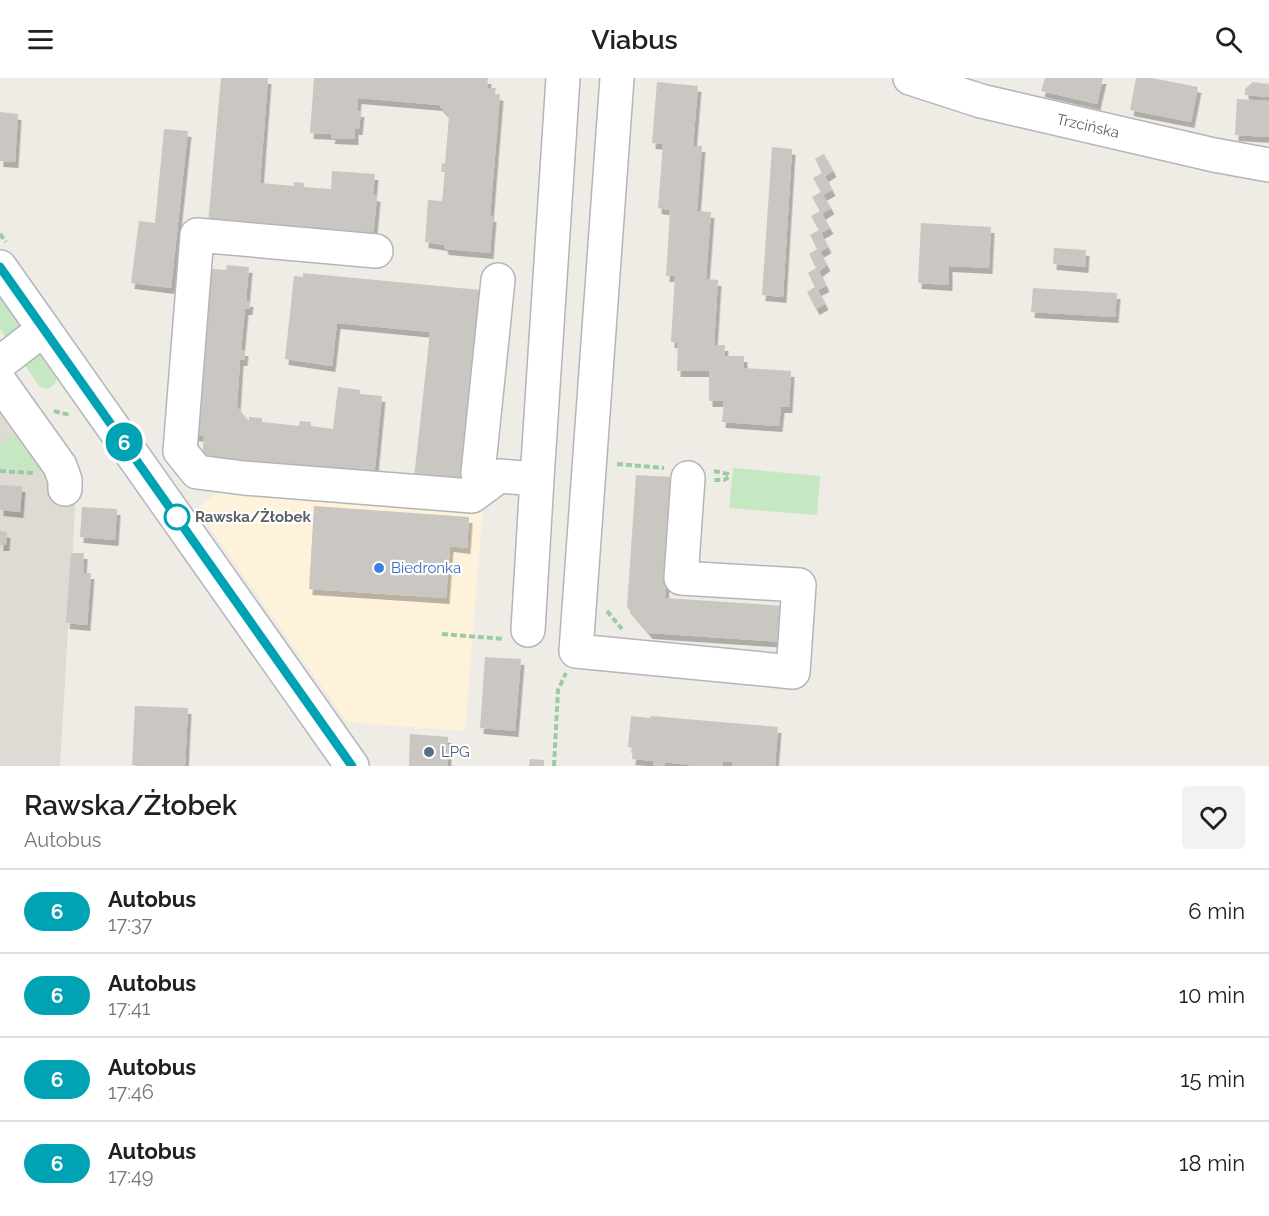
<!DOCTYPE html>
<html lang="pl">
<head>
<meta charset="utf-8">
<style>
  :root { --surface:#fff; --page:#f2f2f2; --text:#202124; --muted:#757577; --line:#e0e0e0 }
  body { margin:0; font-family:Raleway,sans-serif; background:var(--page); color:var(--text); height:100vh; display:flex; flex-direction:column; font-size:22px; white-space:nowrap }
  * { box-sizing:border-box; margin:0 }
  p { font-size:20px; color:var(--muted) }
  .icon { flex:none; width:33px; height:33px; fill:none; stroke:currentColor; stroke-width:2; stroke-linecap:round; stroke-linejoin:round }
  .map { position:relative; height:688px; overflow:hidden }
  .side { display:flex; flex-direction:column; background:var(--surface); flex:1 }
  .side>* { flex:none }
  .badge { padding:0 12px; border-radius:20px; font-size:21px; line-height:39px }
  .map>.badge { position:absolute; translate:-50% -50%; box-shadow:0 0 0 3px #fff }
  .round { display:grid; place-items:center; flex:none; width:63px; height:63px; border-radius:6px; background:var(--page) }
  .overview { display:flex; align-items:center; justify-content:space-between; height:102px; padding:0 24px }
  h1 { font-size:28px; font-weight:600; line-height:45px }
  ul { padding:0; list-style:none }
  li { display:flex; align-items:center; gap:18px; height:84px; padding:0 24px; border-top:2px solid var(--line) }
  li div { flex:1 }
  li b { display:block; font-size:22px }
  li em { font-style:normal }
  li .badge { min-width:66px; font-weight:700; text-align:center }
  header { display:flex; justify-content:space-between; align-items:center; height:78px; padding:0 24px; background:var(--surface); font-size:27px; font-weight:600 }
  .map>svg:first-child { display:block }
  .commercial { fill:#fef2da }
  .education { fill:#dfdad3 }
  .green { fill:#c5e7c1 }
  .building { fill:#cac6c1; filter:url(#shadow) }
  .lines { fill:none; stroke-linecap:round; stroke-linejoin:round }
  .minor-casing { stroke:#b2b6ba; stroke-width:36 }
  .path { stroke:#9bcba3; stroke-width:4; stroke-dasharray:6 3; stroke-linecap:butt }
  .minor { stroke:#fff; stroke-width:33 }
  .line-casing { stroke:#fff; stroke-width:14 }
  .line { stroke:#00a3b4; stroke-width:9 }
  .stop-dot { fill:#fff; stroke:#00a3b4; stroke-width:3 }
  .shop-dot { fill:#3f7fe0; stroke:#fff; stroke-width:2 }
  .service-dot { fill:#5c6f8a; stroke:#fff; stroke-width:2 }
  .labels { text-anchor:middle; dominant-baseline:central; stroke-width:4.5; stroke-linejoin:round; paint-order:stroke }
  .street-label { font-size:15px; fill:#5c6165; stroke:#fff }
  .stop-label { font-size:15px; font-weight:bold; fill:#5c6165; stroke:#fff; text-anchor:start }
  .shop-label { font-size:15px; fill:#366cbe; stroke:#fff; text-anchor:start }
  .service-label { font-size:15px; fill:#4e5e75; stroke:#fff; text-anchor:start }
</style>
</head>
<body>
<header><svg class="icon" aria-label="menu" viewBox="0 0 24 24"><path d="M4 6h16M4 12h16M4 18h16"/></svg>Viabus<svg class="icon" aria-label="search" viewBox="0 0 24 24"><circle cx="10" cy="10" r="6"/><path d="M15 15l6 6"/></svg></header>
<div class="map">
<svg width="1269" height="688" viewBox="0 0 1269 688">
  <defs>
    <filter id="shadow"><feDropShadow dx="3.5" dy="6" stdDeviation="0" flood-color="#0004"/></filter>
  </defs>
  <rect width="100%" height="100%" fill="#efebe5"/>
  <path class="commercial" d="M228 408 483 427 465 653 347 644 198 433 200 428Z"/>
  <path class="education" d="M0 288 77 398 60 688H0Z"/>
  <path class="green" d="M0 218 24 251 10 266 0 251Z
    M39 275 56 300 55 306 48 311 40 309 20 280Z
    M24 349 55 393 0 390V366Z
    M733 390 820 398 817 437 729 430Z"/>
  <path class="building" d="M221 0H268L260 105 294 108V104L304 105V109L331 111 332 93 375 96 373 117 377 118 373 161 208 146Z
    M314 0H488L487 10H496L495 16 500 17 490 138H493L490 175 445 171 444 167 425 164 428 122 442 123 445 94H441L442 85 445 86 449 38 439 27 358 20 357 33H361L359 51H355V61L331 60 332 56 310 55Z
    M1045 0H1103L1097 26 1041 13Z
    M1136 0H1152L1198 9 1191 44 1130 32Z
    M657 4 698 8 693 68H702L697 133 711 134 706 201 718 202 714 267H725L724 278H744V290L791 293 789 329H781L779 348 722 344 724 323H709V293H677L678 265 671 264 675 198H666L670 132 658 130 663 66 652 65Z
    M1253 4 1269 6V19L1245 17V11Z
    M1237 21 1269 23V59L1235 57Z
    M0 34 18 36 15 84 0 83Z
    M164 51 188 53 171 210 131 205 139 143 155 145Z
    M772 69 792 71 783 219 762 217Z
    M824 76 833 93 825 98 832 112 823 117 831 130 822 136 830 150 821 155 828 169 820 174 827 187 819 193 826 208 818 212 825 226 816 231 807 214 815 209 808 195 816 190 809 176 817 171 810 157 819 152 811 138 820 133 812 119 821 114 813 100 822 95 815 81Z
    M921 145 991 149 989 190 949 188V207L918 205Z
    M1054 170 1086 172 1085 189 1053 186Z
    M227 187 249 189 246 223H250L249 231H245L241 272H245L244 282H240L237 329 249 343V339L262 340V344L299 348 300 343 311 344V348L333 351 338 309 360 312V316L382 318 374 400 202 380 204 358 191 357 203 190 226 192Z
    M303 195 480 212 471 293H473L465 396H461L460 405 414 400 430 254 337 245 332 288 285 281 294 198 303 199Z
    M1033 210 1117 215 1115 239 1031 234Z
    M636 397 673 399 665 520 785 528 783 564 649 555 627 529Z
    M0 407 22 408 20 434 0 432Z
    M314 428 469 439 467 470 450 468 446 520 309 511Z
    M82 429 117 431 115 462 80 459Z
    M0 453 7 454 6 467H0Z
    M71 475H84L83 495H91L87 547 66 545Z
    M485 579 521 581 515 653 480 650Z
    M135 628 188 630 185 688 132 687Z
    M631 638 650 640 651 638 778 649 775 688H732V684L723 683V688H696L665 684 664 688H653L654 683 632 681 633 670 628 669Z
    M410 656 448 659V688H409Z
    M530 681 544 682V688H529Z"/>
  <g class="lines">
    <g class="minor-casing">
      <path id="minor" d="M617 0 576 573 793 594 799 507 681 500 688 400
        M910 0 981 23 1214 77 1269 87
        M376 173 197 157 180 373 197 394 244 400 472 418 499 398 537 401 563 0
        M0 189 352 688
        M0 285 44 251
        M0 304 60 388 65 402V411
        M487 407 478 395 498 202
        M528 552 537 401"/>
    </g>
    <path class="path" d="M0 156 6 164
      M54 333 70 337
      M617 386 664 390
      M0 393 33 395
      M714 393 728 396 729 399 724 402H714
      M607 533 622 551
      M442 556 504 561
      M554 688 558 612 566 595"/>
    <use href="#minor" class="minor"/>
  </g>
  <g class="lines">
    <g class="line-casing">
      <path id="line" d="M0 189 352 688"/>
    </g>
    <use href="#line" class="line"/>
  </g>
  <circle class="stop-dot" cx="177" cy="439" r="12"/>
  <circle class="shop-dot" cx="379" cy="490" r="6"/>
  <circle class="service-dot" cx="429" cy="674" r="6"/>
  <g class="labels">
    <g class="street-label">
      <text transform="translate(1088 48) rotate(13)">Trzcińska</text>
    </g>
    <g class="stop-label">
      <text x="195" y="439">Rawska/Żłobek</text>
    </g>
    <g class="shop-label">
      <text x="391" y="490">Biedronka</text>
    </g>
    <g class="service-label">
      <text x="441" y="674">LPG</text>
    </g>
  </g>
</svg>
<b class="badge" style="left:124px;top:364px;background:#00a3b4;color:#fff">6</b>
</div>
<section class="side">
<div class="overview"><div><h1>Rawska/Żłobek</h1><p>Autobus</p></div><a class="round"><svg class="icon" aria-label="heart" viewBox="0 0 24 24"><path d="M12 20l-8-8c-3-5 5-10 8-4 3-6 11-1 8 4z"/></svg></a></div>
<ul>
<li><span class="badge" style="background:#00a3b4;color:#fff">6</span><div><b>Autobus</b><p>17:37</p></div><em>6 min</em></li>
<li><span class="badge" style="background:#00a3b4;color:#fff">6</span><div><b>Autobus</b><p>17:41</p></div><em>10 min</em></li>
<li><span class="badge" style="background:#00a3b4;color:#fff">6</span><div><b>Autobus</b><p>17:46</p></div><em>15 min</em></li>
<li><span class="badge" style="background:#00a3b4;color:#fff">6</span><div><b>Autobus</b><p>17:49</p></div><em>18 min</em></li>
</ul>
</section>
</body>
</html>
